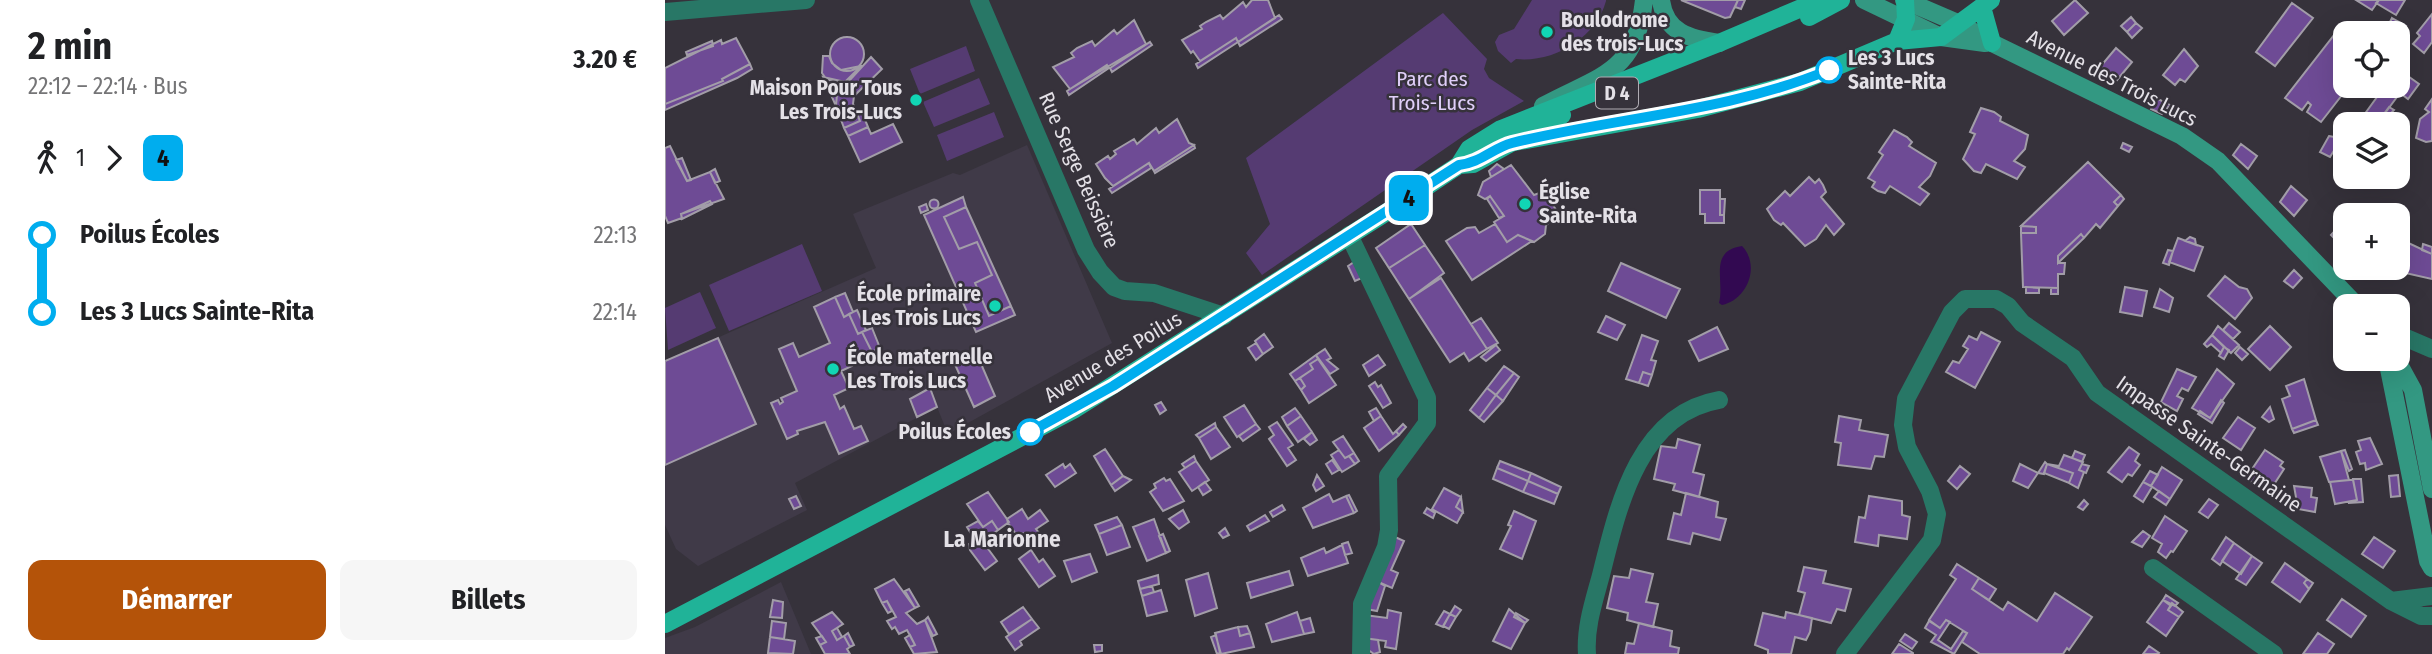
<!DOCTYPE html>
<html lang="fr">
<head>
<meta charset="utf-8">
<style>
  :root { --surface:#fff; --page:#f6f6f6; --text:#202124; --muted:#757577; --accent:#b45309 }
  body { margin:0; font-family:"Fira Sans Condensed",sans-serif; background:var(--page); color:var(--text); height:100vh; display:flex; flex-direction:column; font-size:26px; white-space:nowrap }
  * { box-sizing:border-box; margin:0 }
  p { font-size:23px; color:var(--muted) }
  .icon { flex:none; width:38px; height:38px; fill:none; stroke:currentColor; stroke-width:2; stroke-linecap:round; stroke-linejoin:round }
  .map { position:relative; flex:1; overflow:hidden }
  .drawer { display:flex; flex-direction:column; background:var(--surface); width:665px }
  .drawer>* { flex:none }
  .badge { padding:0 14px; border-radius:10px; font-size:24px; line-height:46px }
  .controls { position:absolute; left:1668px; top:21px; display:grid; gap:14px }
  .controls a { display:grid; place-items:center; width:77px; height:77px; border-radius:14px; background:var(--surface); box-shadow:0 7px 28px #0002; font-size:35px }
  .map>.badge { position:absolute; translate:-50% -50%; box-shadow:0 0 0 4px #fff }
  .legs { display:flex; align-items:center; gap:10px; height:77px; padding:0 28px; font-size:23px }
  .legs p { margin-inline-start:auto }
  .overview { display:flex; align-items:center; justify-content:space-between; height:119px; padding:0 28px }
  h1 { font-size:38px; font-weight:700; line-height:52px }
  .primary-button { display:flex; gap:14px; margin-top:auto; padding:14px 28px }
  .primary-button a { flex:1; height:80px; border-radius:14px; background:var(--accent); color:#fff; font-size:28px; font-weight:700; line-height:80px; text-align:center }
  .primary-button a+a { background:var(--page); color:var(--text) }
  ul { padding:0 28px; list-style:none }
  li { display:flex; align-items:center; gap:24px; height:77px; font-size:26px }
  li i { display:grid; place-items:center; width:10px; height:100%; margin:0 9px; background:currentColor }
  li i::after { content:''; width:18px; height:18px; margin:-9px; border:5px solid; border-radius:50%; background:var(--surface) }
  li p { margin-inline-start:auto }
  li:first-child i { background:linear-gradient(#0000 50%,currentColor 0) }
  li:last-child i { background:linear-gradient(currentColor 50%,#0000 0) }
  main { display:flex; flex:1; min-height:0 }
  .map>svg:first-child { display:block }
  .built { fill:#403a48 }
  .green { fill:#553b72 }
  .water { fill:#320951 }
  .building { fill:#6e4b95; stroke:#a29da8; stroke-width:2 }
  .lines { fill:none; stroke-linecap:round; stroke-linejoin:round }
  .street { stroke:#287766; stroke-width:18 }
  .secondary { stroke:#339882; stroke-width:18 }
  .primary { stroke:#20b398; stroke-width:18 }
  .line-1-casing { stroke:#fff; stroke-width:16 }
  .line-1 { stroke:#00adee; stroke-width:10 }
  .poi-dot { fill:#11d5b4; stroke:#36323b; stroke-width:2.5 }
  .stop-1-dot { fill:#fff; stroke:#00adee; stroke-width:3.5 }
  .labels { text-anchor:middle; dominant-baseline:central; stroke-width:5; stroke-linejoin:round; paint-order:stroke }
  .shield { fill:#36323b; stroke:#b0acb3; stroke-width:2 }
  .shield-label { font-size:19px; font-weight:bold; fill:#e4e1e7 }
  .poi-label { font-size:21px; font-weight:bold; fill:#e4e1e7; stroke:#36323b; text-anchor:start }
  .stop-label { font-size:21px; font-weight:bold; fill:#e4e1e7; stroke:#36323b; text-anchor:start }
  .street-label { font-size:21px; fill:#e4e1e7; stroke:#36323b }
  .park-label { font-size:21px; fill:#e0cff9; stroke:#36323b }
  .neighbourhood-label { font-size:23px; font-weight:bold; fill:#e4e1e7; stroke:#36323b }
</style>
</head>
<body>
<main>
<section class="drawer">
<div class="overview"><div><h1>2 min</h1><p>22:12 – 22:14 · Bus</p></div><b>3.20 €</b></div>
<div class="legs"><svg class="icon" aria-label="walk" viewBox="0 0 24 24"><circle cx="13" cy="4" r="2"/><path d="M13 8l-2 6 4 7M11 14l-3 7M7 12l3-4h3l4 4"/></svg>1<svg class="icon" aria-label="forward" viewBox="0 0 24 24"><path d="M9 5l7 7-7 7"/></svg><b class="badge" style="background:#00adee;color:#111">4</b></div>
<ul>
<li><i style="color:#00adee"></i><b>Poilus Écoles</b><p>22:13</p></li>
<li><i style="color:#00adee"></i><b>Les 3 Lucs Sainte-Rita</b><p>22:14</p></li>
</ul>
<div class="primary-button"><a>Démarrer</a><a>Billets</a></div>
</section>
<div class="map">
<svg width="1767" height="654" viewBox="0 0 1767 654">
  <rect width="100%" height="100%" fill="#36323b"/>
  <path class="built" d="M362 145 447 343 283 434 272 407 130 483 142 510 33 566 11 549 0 525V361L211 268 188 214 288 173 295 175Z
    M116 582 146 654H0V638L30 627Z"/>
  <path class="green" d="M867 0H941V1C931 38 889 63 851 59L846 63 833 51 830 42 834 35 849 29Z
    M778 13 822 59 819 69 824 78 859 101 807 130 597 275 581 253 605 224 581 158Z
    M301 46 310 71 255 94 245 69Z
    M314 78 325 104 269 127 258 102Z
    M329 112 339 137 282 161 272 135Z
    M137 244 157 291 64 331 44 285Z
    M35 292 51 328 3 350 0 308Z"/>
  <path class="water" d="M1077 246C1096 266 1082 300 1057 305L1054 303C1060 281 1043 251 1077 246Z"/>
  <path class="building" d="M587 0H603L610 18 573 42 571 38 535 61 528 51 526 53 517 40 537 29 535 26 541 22 555 15 558 19 578 2 581 7Z
    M1016 0H1073L1065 17 1060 18Z
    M1073 0H1080L1076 9 1070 7Z
    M1410 0 1423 13 1399 35 1387 21Z
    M1691 0H1714L1707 10Z
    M1714 0H1740L1731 15 1711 3Z
    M1627 3 1648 18 1610 66 1591 52Z
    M1767 14V42L1759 53 1748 44 1755 36 1752 33Z
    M614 15 617 19 575 46 573 42Z
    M1466 17 1471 23 1462 32 1456 26Z
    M1727 18 1741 26 1737 35 1723 26Z
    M469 20 481 44 405 89 388 67 409 57 406 53 412 48 427 41 430 46 449 30 452 34Z
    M1471 23 1477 28 1467 38 1462 32Z
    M1673 30 1680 36V86H1684L1656 122 1642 112 1646 105 1643 102 1637 110 1620 98Z
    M165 54a17 17 0 1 1 34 0a17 17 0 1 1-34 0Z
    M71 38 85 64 57 79 58 81 0 104V68L56 40 57 44Z
    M571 38 573 42 533 68 531 64Z
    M47 41 48 46 22 55 21 52Z
    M485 42 487 45 447 72 445 68Z
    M1451 48 1467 62 1452 80 1435 67Z
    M1519 49 1533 66 1520 82 1515 79 1510 85 1498 75Z
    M158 56H164L167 63 176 70 196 66 180 82 162 80 157 73Z
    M206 57 217 69 189 96 188 104 195 121 179 128 171 106 172 94Z
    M85 64 87 69 72 78 0 110V104L58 81 57 79Z
    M442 65 444 68 404 95 402 91Z
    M1733 69 1754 84 1743 99 1735 93 1712 124 1699 115 1720 86H1732Z
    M158 77 180 82 172 94 171 106Z
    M1491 98 1505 105 1497 114 1486 109Z
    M1767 99V141L1761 142 1751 138 1755 119 1764 112 1760 109Z
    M1724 107 1729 110 1716 124 1713 122Z
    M1316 108 1329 112 1336 117 1335 121 1363 135 1360 149 1349 161 1360 167 1352 179 1321 164 1316 173 1309 171 1298 159 1310 134 1305 132Z
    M196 110 203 127 183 136 179 128 195 121 191 111Z
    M512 119 524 143 529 145 489 171 484 163 448 186 440 178 431 164 443 156 445 159 451 154 449 151 469 139 472 144 491 128 494 133Z
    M228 124 237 142 195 162 183 136 203 127 206 134Z
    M1229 130 1242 137 1247 142 1244 146 1271 163 1265 176 1254 187 1264 194 1255 205 1225 186 1220 193 1213 191 1207 187 1210 182 1203 178 1218 155 1214 152Z
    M1664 136 1680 139 1678 145 1673 144 1665 157 1655 152Z
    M1458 143 1467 147 1464 152 1456 148Z
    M1576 144 1592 156 1583 169 1568 155Z
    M529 145 530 148 490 173 489 171Z
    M5 146 22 181 45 172 59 199 16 214 17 218 3 223 0 216V148Z
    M17 158 26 180 22 181 11 160Z
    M1423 162 1456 195 1449 202 1453 206 1435 228 1431 224 1419 238 1416 234 1393 256V263H1400L1399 274H1393V288L1358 287 1356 233H1371V227L1356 226Z
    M484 163 486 168 447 193 444 189Z
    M832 164 839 169 826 177 824 171Z
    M846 165 869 195 880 191 891 210 892 218 881 225 880 234 869 242 853 235 842 242 829 222 839 216 825 196 820 199 813 195 818 182Z
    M50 169 55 181 50 183 45 172Z
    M1144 177 1150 183 1154 179 1158 185 1161 192 1156 197 1179 224 1169 235 1161 225 1151 239 1140 246 1118 223 1116 225 1109 220 1102 209 1120 191 1125 196Z
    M1626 186 1642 200 1629 216 1615 202Z
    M1035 190H1055V215H1059V223H1040V214H1035Z
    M1456 195 1459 199 1453 206 1449 202Z
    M825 196 839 216 834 218 822 199Z
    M298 197 301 207 279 217 294 249 312 242 327 275 310 283 324 316 346 306 350 315 311 332 259 215Z
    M1055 199H1060L1059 215H1055Z
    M264.5 204a4.5 4.5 0 1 1 9 0a4.5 4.5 0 1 1-9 0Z
    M45 201 47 204 17 219 16 214Z
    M261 204 263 210 256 213 254 207Z
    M301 207 346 306 324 316 310 283 327 275 312 242 294 249 279 217Z
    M1679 221 1680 223V249L1666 235Z
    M746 224 760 245 724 268 711 248Z
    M830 224 842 242 853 235 867 241 807 280 781 241 802 228 810 227 814 233Z
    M1356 226 1371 227V233H1356Z
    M1416 234 1419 238 1393 263V256Z
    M1525 237 1530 239 1531 245 1520 241Z
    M1513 238 1538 247 1529 271 1504 262Z
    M1737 240 1767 254V279L1727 270 1732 268Z
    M1758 244 1767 247V254L1757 250Z
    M760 245 779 273 744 299 724 268Z
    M1503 250 1508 251 1504 265 1498 263Z
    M689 262 697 278 690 281 683 266Z
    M956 263 1015 289 1001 318 943 291Z
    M1629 270 1637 278 1628 288 1619 281Z
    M1560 276 1574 287 1582 289 1587 298 1570 319 1543 296Z
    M776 278 822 349 804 361 799 353 785 362 744 299Z
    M1361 287 1374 288V293H1361Z
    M1460 287 1482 291 1477 316 1455 312Z
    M1386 288H1393V294H1386Z
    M1495 289 1508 298 1504 312 1489 307Z
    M180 293 188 312 179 317 170 297Z
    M170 297 179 317 184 314 193 334 197 332 207 352 186 362 187 366 176 371 184 388 169 395 175 409 179 406 189 429 196 426 203 441 174 454 160 422 132 431 133 434 122 439 106 403 113 400 115 404 118 402 116 398 132 391 114 349 128 343 134 357 165 343 149 307Z
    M192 310 201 330 193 334 184 314Z
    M941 316 960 325 952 340 933 332Z
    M816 318 833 343 822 349 806 324Z
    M1564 323 1575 332 1568 339 1558 330Z
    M1553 326 1574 345 1566 353 1547 335Z
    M1605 326 1626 347 1605 370 1583 349Z
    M1052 327 1063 349 1034 361 1024 341Z
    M207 328 215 348 207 352 197 332Z
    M1316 332 1335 342 1310 388 1281 372 1288 361 1294 363 1303 349 1298 346 1304 336 1312 340Z
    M599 334 608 347 598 354 590 341Z
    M977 335 993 341 986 360 991 361 987 375 978 372 974 383 961 379Z
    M1547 335 1559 347 1556 353 1546 344 1542 347 1539 344Z
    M53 338 91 424 0 465V361Z
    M591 343 598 354 591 360 583 348Z
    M831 345 835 350 821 361 816 357Z
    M1559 347 1564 350 1559 359 1554 356Z
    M1575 347 1583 354 1577 360 1570 353Z
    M660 349 666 358 662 360 673 369 665 374 651 355Z
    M310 350 330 396 309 407 288 360Z
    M651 355 653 359 645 364 648 369 630 381 625 374Z
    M713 355 720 365 704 376 698 365Z
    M653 359 671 385 644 403 636 390 640 386 635 378 648 369 645 364Z
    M839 366 849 373 831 395 822 388Z
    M1512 369 1531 377 1523 391 1517 388 1512 396 1518 399 1512 411 1496 402Z
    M1552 369 1569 384 1545 418 1527 408Z
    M978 372 987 375 983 386 974 383Z
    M849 373 854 377 838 401 831 395Z
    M635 378 640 386 636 390 630 381Z
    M1639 379 1651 420 1627 429 1617 399 1625 396 1621 386Z
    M710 382 713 387 716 385 726 403 718 408 704 386Z
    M265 388 272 407 252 417 245 399Z
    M822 388 831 395 814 418 805 410Z
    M831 395 838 401 819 422 814 418Z
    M1556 400 1559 403 1547 423 1533 414 1535 411 1545 418Z
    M496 402 501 410 495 414 490 405Z
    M579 405 591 424 572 437 559 417Z
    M1605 407 1609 419 1604 422 1597 417Z
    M630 408 636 416 622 426 617 417Z
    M711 408 716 416 709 421 704 412Z
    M636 416 647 432 633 442 622 426Z
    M716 416 728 434 731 431 734 435 714 451 699 428Z
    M1174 416 1196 420 1194 430 1223 435 1219 457 1210 456 1206 469 1173 465 1176 443 1170 442Z
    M1573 417 1590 428 1576 450 1558 438Z
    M1651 420 1653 425 1629 433 1627 429Z
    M612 422 628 445 623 448 631 460 622 466 604 439 609 435 604 427Z
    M550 423 551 427 534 438 531 435Z
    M591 424 595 429 578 441 574 436Z
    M738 424 741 427 734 435 731 431Z
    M551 427 565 447 546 459 534 438Z
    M647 432 652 440 645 445 639 439Z
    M678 436 689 453 680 458 668 442Z
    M1705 438 1717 464 1701 470 1700 463 1695 464 1691 452 1696 450 1693 441Z
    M1013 439 1035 445 1028 472 1039 475 1034 497 1008 490 1010 484 989 479 996 446 1011 448Z
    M1464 447 1474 454 1470 461 1475 465 1467 476 1463 474 1457 482 1443 472Z
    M440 449 458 476 446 485 429 456Z
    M674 450 680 458 684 456 690 464 677 472 666 455Z
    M1600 450 1618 462 1615 466 1619 469 1606 489 1602 486 1599 490 1581 478Z
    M1680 450 1687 469 1684 471 1676 451Z
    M1410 451 1420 455 1417 462 1407 458Z
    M1676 451 1684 480 1664 482 1655 457Z
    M689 453 694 461 690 464 684 456Z
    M1399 455 1418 462 1414 470 1419 472 1413 488 1404 483 1408 473 1382 464 1394 466Z
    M529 456 531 461 520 468 517 464Z
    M667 460 674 470 667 474 661 464Z
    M531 461 544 480 527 491 514 472Z
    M835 461 866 473 863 481 832 468Z
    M1380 462 1382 464 1379 474 1373 473Z
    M398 464 400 468 405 464 411 473 390 487 381 475Z
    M1355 464 1373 473 1363 488 1348 481Z
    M1382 464 1408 473 1404 483 1379 473Z
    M1417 464 1424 466 1421 473 1414 470Z
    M1295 466 1305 474 1292 489 1283 481Z
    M1497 467 1517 480 1505 499 1486 486Z
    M832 468 863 481 858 492 828 479Z
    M1485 471 1493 475 1486 486 1478 482Z
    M866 473 896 487 893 494 863 481Z
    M652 475 659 486 651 491 648 485Z
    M1733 475 1735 496 1726 497 1724 476Z
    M458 476 466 480 450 491 446 485Z
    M499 478 501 481 505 479 519 501 498 511 485 492 491 488 489 484Z
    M1688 479H1696L1698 502 1683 503 1692 500Z
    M1684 480H1688L1692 500 1670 504 1665 482Z
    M863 481 893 494 889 504 858 492Z
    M540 482 546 490 538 495 533 487Z
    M1478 482 1487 487 1478 502 1469 496Z
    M1629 486 1647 488 1646 497 1652 498 1650 512 1633 509Z
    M779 488 796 497 791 507 798 512 792 523 767 509Z
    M1494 491 1505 499 1501 505 1489 497Z
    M323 492 344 522 333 530 327 521 318 527 302 504Z
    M1021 493 1053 502 1051 517 1061 519 1055 540 1028 533 1025 544 1003 539 1009 513 1016 515Z
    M664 494 668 502 681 496 689 513 648 528 638 508Z
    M684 495 692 511 689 513 681 496Z
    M131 496 136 506 129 509 124 499Z
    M1204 496 1237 501V515L1245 517 1242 539 1214 535 1213 546 1190 542 1194 517 1200 518Z
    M796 497 798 512 791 507Z
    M1544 499 1553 505 1543 518 1534 512Z
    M1419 500 1423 504 1418 510 1413 507Z
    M617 505 620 510 608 517 605 512Z
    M762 508 770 513 768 518 759 513Z
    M357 509 363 519 375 510 383 521 371 529 378 538 369 544 361 533 351 534 343 523 342 519Z
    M518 510 524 522 514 529 504 519Z
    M849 511 871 521 857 559 835 549 846 526 843 525Z
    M600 515 604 521 585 531 582 526Z
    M1500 516 1522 531 1508 552 1506 551 1501 558 1493 552 1497 544 1487 538Z
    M452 517 457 525 434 534 430 525Z
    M489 519 501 553 482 561 468 527Z
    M313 521 318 527 327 521 333 530 318 542 332 561 320 570 305 550 304 544 310 540 302 527Z
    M457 525 465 547 442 555 434 534Z
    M560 528 564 535 558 538 554 533Z
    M1478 531 1485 536 1477 547 1467 542Z
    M498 534 505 551 501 553 494 536Z
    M730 537 739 541 726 570 733 573 727 588 711 581Z
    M1561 537 1569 543 1555 565 1547 559Z
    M1709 537 1730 551 1718 568 1697 554Z
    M683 542 687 553 680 555 677 544Z
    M1569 543 1587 556 1576 574 1557 561Z
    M677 545 683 563 643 576 636 558 659 548 661 553Z
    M366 550 374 562 378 559 390 576 374 587 354 559Z
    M425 554 432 572 407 582 399 561Z
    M1587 556 1597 563 1581 585 1571 579Z
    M1620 563 1642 579 1639 583 1644 589 1635 602 1607 582Z
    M1292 564 1314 578 1307 589 1338 610 1343 602 1372 621 1390 593 1427 617 1404 650 1402 648 1398 654H1315L1297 642 1302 633 1281 620 1275 628 1264 620 1291 579 1285 575Z
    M1139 567 1161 571 1158 583 1186 589 1180 611 1172 609 1166 623 1134 615 1140 593 1133 591Z
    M966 569 988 574 981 602 993 604 988 627 962 620 963 613 942 608 949 576 964 578Z
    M624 571 628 585 586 598 582 583Z
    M543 573 552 608 530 616 521 580Z
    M493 575 494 584 475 589 473 581Z
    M1314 578 1331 589 1324 600 1307 589Z
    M229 579 250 608 241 613 252 624 260 620 272 652 249 654 245 647 250 645 242 630 234 634 230 627 227 629 222 621 231 617 222 601 217 603 210 589Z
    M1642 579 1648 583 1644 589 1639 583Z
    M711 581 720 586 712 611 701 609Z
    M487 586 489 592 477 596 475 589Z
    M244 589 254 606 250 608 240 591Z
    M496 590 502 611 482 616 477 596Z
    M1501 595 1513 603 1510 606 1498 600Z
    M1677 599 1701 616 1686 637 1662 620Z
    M108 600 118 602 117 618 105 617Z
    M1498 600 1506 606 1503 610 1514 617 1501 636 1482 622Z
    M222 601 227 611 223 613 217 603Z
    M1507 603 1518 612 1514 617 1503 610Z
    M790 606 796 610 791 617 785 614Z
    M358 607 367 619 344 634 336 622Z
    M844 609 860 623 846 649 828 641Z
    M723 610 736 613 731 649 720 647 721 641 698 638 699 615 722 618Z
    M779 611 785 614 778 627 771 624Z
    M167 612 178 624 167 631 172 640 179 636 185 647 182 649 185 654H160L155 645 161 642 147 623Z
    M632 612 639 634 607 642 601 624Z
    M1121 612 1147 618 1145 632 1141 640 1130 637 1126 654H1103V650L1090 645 1098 613 1120 618Z
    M851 613 863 620 860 623 849 617Z
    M785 614 791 617 784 629 778 626Z
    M263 617 272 634 268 636 260 620Z
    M645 618 649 632 639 634 635 621Z
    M367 619 374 628 355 641 357 645 350 650 341 637Z
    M1281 620 1285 622 1273 640 1286 649 1298 631 1302 633 1289 654 1266 642 1271 635 1260 628 1264 621 1275 628Z
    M107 621 121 623 119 639 105 637Z
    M974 623 1007 631 1005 646 1014 648 1013 654H960L962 643 969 644Z
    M582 626 585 633 575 636 573 627Z
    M573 627 575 636 585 633 589 647 556 654 550 633Z
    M172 628 177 637 172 640 167 631Z
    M183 633 189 645 185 647 179 636Z
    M1653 633 1669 644 1662 654H1638Z
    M1240 634 1252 642 1247 649 1235 641Z
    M245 635 250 645 245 647 240 638Z
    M551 635 555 653 552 654 546 637Z
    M157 636 161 642 155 645 151 638Z
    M105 637 130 641 128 654 103 653Z
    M698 638 713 640 715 652 709 654 699 647Z
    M1234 644 1248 653V654H1227Z
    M429 645H437V651L430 652Z
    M1484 646 1494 653 1493 654H1478Z"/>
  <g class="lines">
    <path class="street" d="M314 0 421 250 435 272 449 287 460 291 489 293 559 316
      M0 12 141 0
      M684 235 762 398V423L723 476 724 530 721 547 697 604 696 654
      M1732 334 1767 349
      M1488 568 1609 654
      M1726 601 1767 596
      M922 654C920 627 929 601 936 575 953 507 973 414 1054 400
      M1180 654 1267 540 1272 514 1265 491 1242 447 1238 425 1241 399 1287 312 1300 299H1331L1343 306 1357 323 1408 358 1432 393 1726 601 1756 616H1767"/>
    <path class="secondary" d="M996 0C1000 33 1025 39 1054 43
      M1199 0 1276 37 1320 43
      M1239 0 1295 24 1327 43 1517 136 1553 161 1692 306
      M878 106C935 75 971 74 979 0
      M1722 359 1763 561 1767 568
      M1731 359 1748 390 1767 489"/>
    <path class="primary" d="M1317 7 1327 43
      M1144 17 1176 0
      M1232 41 1241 19 1240 0
      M844 143 1033 109 1135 82 1232 41 1276 37 1326 0
      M794 165 808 164 897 115
      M0 624 410 409 752 193 794 165 804 149 836 129 1054 43 1155 0"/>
  </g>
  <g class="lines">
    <g class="line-1-casing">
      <path id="line-1" d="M365 432 448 386 794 165C815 163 828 148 847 143 953 117 1062 112 1164 70"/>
    </g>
    <use href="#line-1" class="line-1"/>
  </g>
  <g class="poi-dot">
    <circle cx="882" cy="32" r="7"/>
    <circle cx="251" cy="100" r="7"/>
    <circle cx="860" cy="204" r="7"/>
    <circle cx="330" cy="306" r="7"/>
    <circle cx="168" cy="369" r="7"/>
  </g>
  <g class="stop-1-dot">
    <circle cx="1164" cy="70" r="12"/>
    <circle cx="365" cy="432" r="12"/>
  </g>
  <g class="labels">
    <rect class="shield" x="931" y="77.5" width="42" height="31" rx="5"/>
    <g class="shield-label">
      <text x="952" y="93">D 4</text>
    </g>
    <g class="poi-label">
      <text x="896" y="20">Boulodrome<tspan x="896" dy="24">des trois-Lucs</tspan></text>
      <text x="237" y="88" text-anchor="end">Maison Pour Tous<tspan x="237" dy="24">Les Trois-Lucs</tspan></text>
      <text x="874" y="192">Église<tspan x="874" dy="24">Sainte-Rita</tspan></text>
      <text x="316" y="294" text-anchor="end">École primaire<tspan x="316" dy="24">Les Trois Lucs</tspan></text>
      <text x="182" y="357">École maternelle<tspan x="182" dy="24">Les Trois Lucs</tspan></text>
    </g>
    <g class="stop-label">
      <text x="1183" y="58">Les 3 Lucs<tspan x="1183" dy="24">Sainte-Rita</tspan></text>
      <text x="346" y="432" text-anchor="end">Poilus Écoles</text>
    </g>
    <g class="street-label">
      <text transform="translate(1447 78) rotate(27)">Avenue des Trois Lucs</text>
      <text transform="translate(414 170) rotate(66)">Rue Serge Beissière</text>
      <text transform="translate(448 357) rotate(-31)">Avenue des Poilus</text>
      <text transform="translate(1544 444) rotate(35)">Impasse Sainte-Germaine</text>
    </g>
    <g class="park-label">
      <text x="767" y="79">Parc des<tspan x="767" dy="24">Trois-Lucs</tspan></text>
    </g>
    <g class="neighbourhood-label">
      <text x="337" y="539">La Marionne</text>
    </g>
  </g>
</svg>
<div class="controls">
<a><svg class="icon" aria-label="locate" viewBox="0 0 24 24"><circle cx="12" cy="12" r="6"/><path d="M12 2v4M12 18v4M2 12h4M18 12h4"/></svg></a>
<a><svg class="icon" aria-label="layers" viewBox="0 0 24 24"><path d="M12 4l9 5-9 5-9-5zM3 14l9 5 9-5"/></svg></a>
<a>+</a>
<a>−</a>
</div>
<b class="badge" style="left:744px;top:198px;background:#00adee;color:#111">4</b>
</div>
</main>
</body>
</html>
